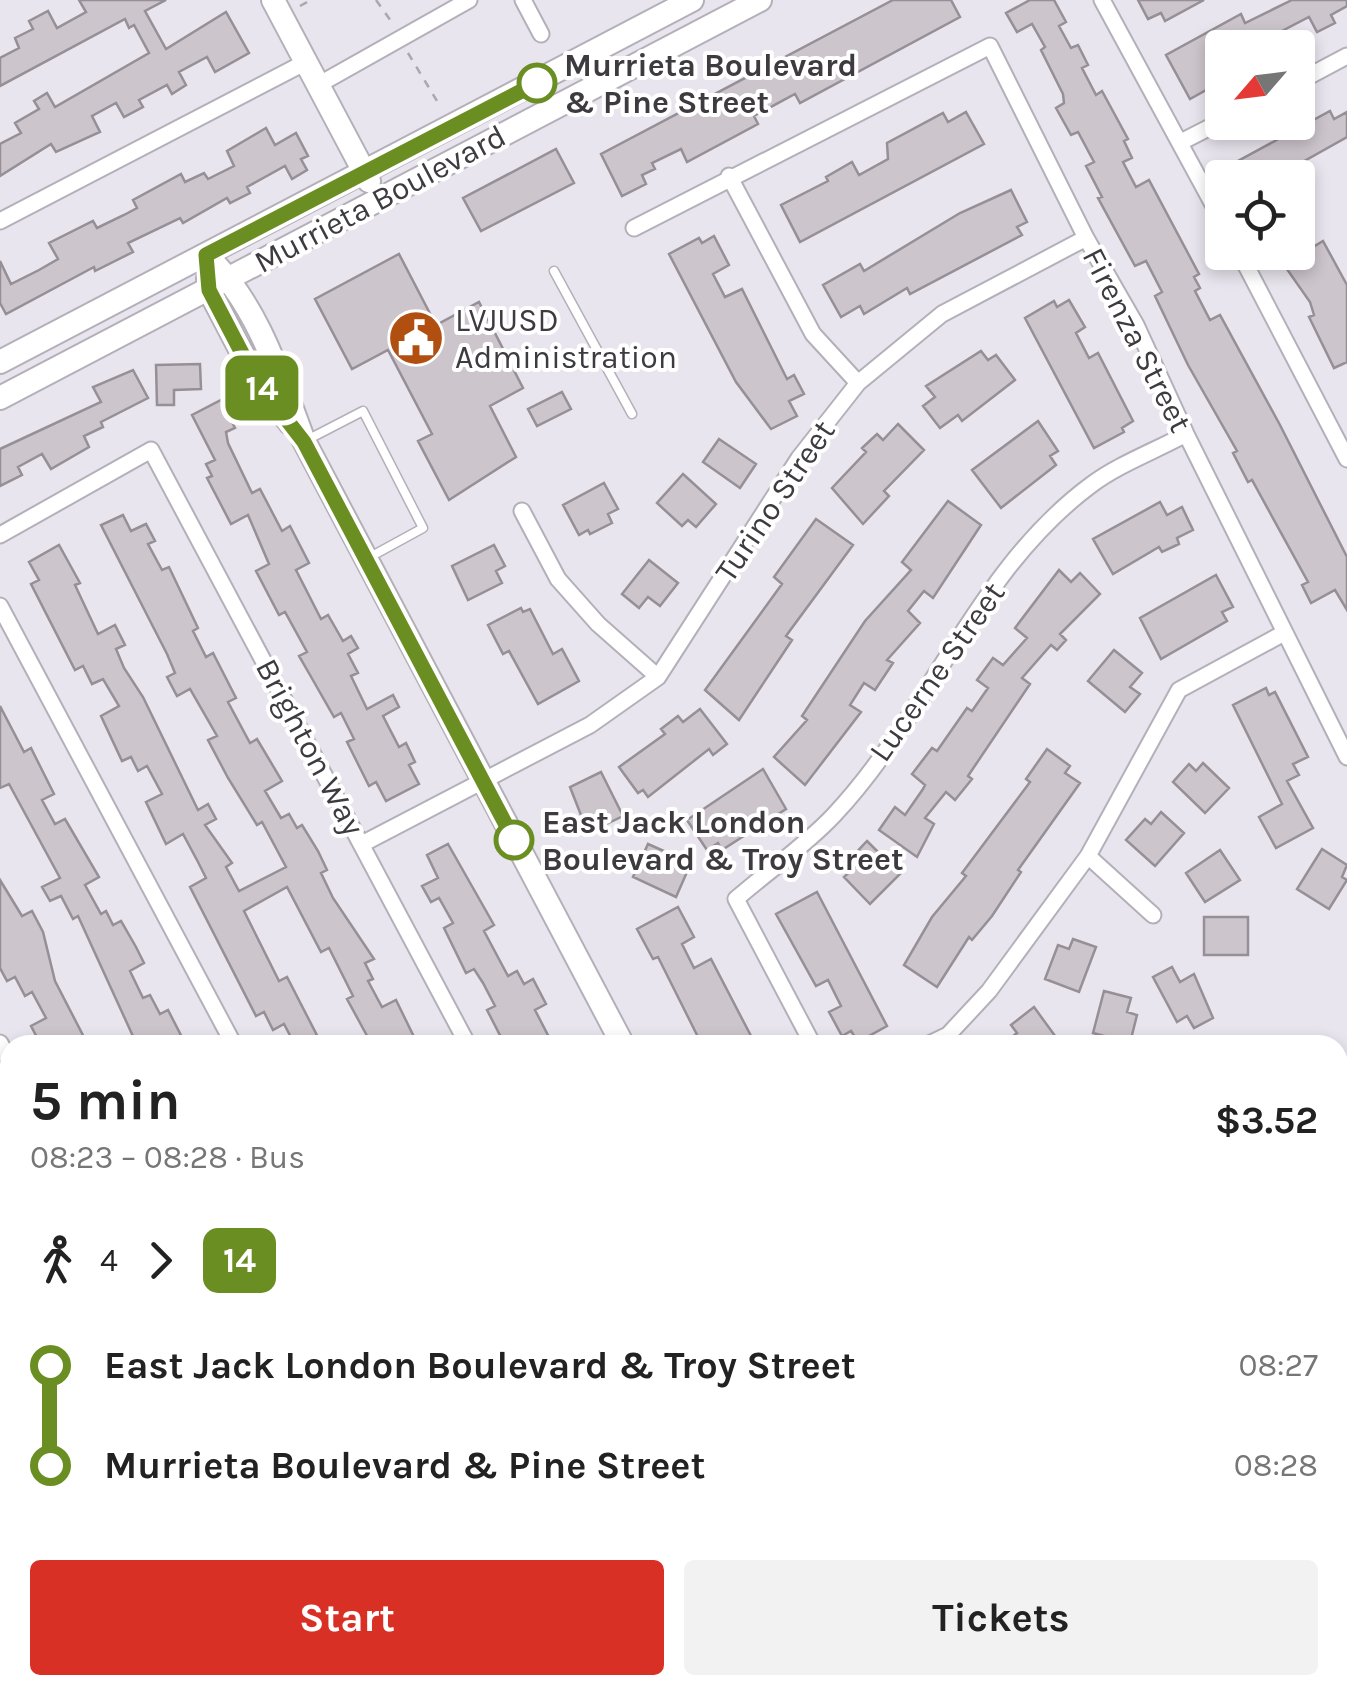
<!DOCTYPE html>
<html lang="en">
<head>
<meta charset="utf-8">
<style>
  :root { --surface:#fff; --page:#f2f2f2; --text:#222; --muted:#767676; --accent:#d93025 }
  body { margin:0; font-family:Karla,sans-serif; background:var(--page); color:var(--text); height:100vh; display:flex; flex-direction:column; font-size:38px; white-space:nowrap }
  * { box-sizing:border-box; margin:0 }
  p { font-size:32px; color:var(--muted) }
  .icon { flex:none; width:55px; height:55px; fill:none; stroke:currentColor; stroke-width:2; stroke-linecap:round; stroke-linejoin:round }
  .map { position:relative; flex:1; overflow:hidden }
  .details { position:absolute; left:0px; top:1035px; width:1348px; height:660px; display:flex; flex-direction:column; background:var(--surface); border-radius:30px 30px 0 0; box-shadow:0 5px 15px #0003 }
  .details>* { flex:none }
  .badge { padding:0 20px; border-radius:15px; font-size:35px; line-height:65px }
  .needle { width:65px; rotate:242deg }
  .tools { position:absolute; left:1205px; top:30px; display:grid; gap:20px }
  .tools a { display:grid; place-items:center; width:110px; height:110px; border-radius:10px; background:var(--surface); box-shadow:0 5px 15px #0003; font-size:50px }
  .map>.badge { position:absolute; translate:-50% -50%; box-shadow:0 0 0 5px #fff }
  .legs { display:flex; align-items:center; gap:15px; height:110px; padding:0 30px; font-size:32px }
  .legs p { margin-inline-start:auto }
  .overview { display:flex; align-items:center; justify-content:space-between; height:170px; padding:0 30px }
  h1 { font-size:55px; font-weight:700; line-height:75px }
  .action { display:flex; gap:20px; margin-top:auto; padding:20px 30px }
  .action a { flex:1; height:115px; border-radius:10px; background:var(--accent); color:#fff; font-size:40px; font-weight:700; line-height:115px; text-align:center }
  .action a+a { background:var(--page); color:var(--text) }
  ul { padding:0 30px; list-style:none }
  li { display:flex; align-items:center; gap:35px; height:100px; font-size:38px }
  li i { display:grid; place-items:center; width:15px; height:100%; margin:0 12px; background:currentColor }
  li i::after { content:''; width:25px; height:25px; margin:-12px; border:8px solid; border-radius:50%; background:var(--surface) }
  li p { margin-inline-start:auto }
  li:first-child i { background:linear-gradient(#0000 50%,currentColor 0) }
  li:last-child i { background:linear-gradient(currentColor 50%,#0000 0) }
  .map>svg:first-child { display:block }
  .building { fill:#ccc5cc; stroke:#968f96; stroke-width:2.5 }
  .lines { fill:none; stroke-linecap:round; stroke-linejoin:round }
  .lane-casing { stroke:#b4b0b9; stroke-width:11 }
  .street-casing { stroke:#b4b0b9; stroke-width:19 }
  .secondary-casing { stroke:#b4b0b9; stroke-width:26 }
  .path { stroke:#aba7ae; stroke-width:2.5; stroke-dasharray:8 8; stroke-linecap:butt }
  .lane { stroke:#fff; stroke-width:8 }
  .street { stroke:#fff; stroke-width:15 }
  .secondary { stroke:#fff; stroke-width:22 }
  .line-1-casing { stroke:#fff; stroke-width:22 }
  .line-1 { stroke:#6b8e23; stroke-width:15 }
  .stop-1-dot { fill:#fff; stroke:#6b8e23; stroke-width:5 }
  .labels { text-anchor:middle; dominant-baseline:central; stroke-width:8; stroke-linejoin:round; paint-order:stroke }
  .stop-label { font-size:32px; font-weight:bold; fill:#3d3b3f; stroke:#fff; text-anchor:start }
  .street-label { font-size:32px; fill:#3d3b3f; stroke:#fff }
  .poi-label { font-size:32px; fill:#3d3b3f; stroke:#fff; text-anchor:start }
</style>
</head>
<body>
<div class="map">
<svg width="1347" height="1695" viewBox="0 0 1347 1695">
  <rect width="100%" height="100%" fill="#e9e5ee"/>
  <path class="building" d="M79 0H166L145 11 166 49 226 12 249 53 215 72 207 57 179 72 186 85 172 94 167 85 139 100 143 107 124 117 116 103 92 116 100 132 56 152 51 144 0 176V144L21 133 15 123 39 109 34 101 47 93 55 107 149 53 134 25 129 28 125 19 0 86V58L19 48 15 38 33 29 29 21 48 11 57 28 86 12Z
    M893 0H951L960 17 800 103 795 94 754 116 758 124 687 162 681 149 652 163 655 169 642 175 646 184 622 196 601 154Z
    M1030 0H1054L1066 22 1059 26 1071 48 1078 45 1088 65 1082 68 1096 95 1102 91 1128 139 1124 141 1132 158 1123 162 1136 187 1149 180 1199 274 1194 277 1200 288 1195 291 1210 320 1220 315 1280 425 1347 557V610L1335 590 1311 603 1302 585 1308 582 1252 480 1248 482 1233 453 1237 451 1188 365 1155 296 1162 292 1146 261 1135 266 1098 198 1102 197 1086 166 1094 162 1078 132 1071 135 1056 108 1064 103 1063 94 1041 50 1045 47 1032 24 1017 32 1006 13Z
    M1138 0H1204L1165 21 1161 13 1148 19Z
    M1292 0H1347V6L1331 15 1335 23 1317 32 1309 17 1282 31 1290 48H1222V81L1190 99 1166 55 1241 14 1245 23Z
    M1330 111 1334 119 1347 112V137L1274 178H1230L1225 168Z
    M966 112 984 144 800 242 781 205 828 181 826 177 852 162 859 175 888 159 887 143 943 113 948 122Z
    M266 128 275 145 296 133 308 156 301 159 307 170 292 179 285 166 247 187 250 193 230 203 227 198 183 223 180 218 128 243 133 252 95 271 94 267 6 314 0 303V261L11 284 39 270 58 259 49 243 93 221 97 228 124 215 137 208 133 200 181 174 185 182 204 173 208 179 234 166 227 151Z
    M556 149 574 183 481 231 463 198Z
    M1011 190 1027 222 1017 227 1022 235 910 294 907 288 864 314 860 306 841 317 823 285 860 264 864 271 960 213Z
    M714 236 729 265 713 274 725 297 742 289 787 379 794 375 804 394 789 401 797 416 771 429 736 382 669 254 699 238 702 243Z
    M1323 241 1347 285V362L1334 368 1309 317 1314 315 1310 302 1275 252 1300 255Z
    M399 254 436 325 479 302 523 388 490 406 516 457 449 500 418 441 432 434 388 350 352 369 315 299Z
    M1069 300 1085 327 1076 333 1089 358 1098 353 1133 421 1122 428 1124 432 1094 448 1025 318 1054 301 1057 307Z
    M981 351 988 360 996 355 1015 380 962 421 958 415 940 428 923 406 935 397 926 386Z
    M200 364 201 389 174 390V405H157L156 365Z
    M133 370 148 398 101 422 103 427 84 436 89 447 51 469 42 454 18 467 22 475 0 486V449L101 402 93 387Z
    M562 392 571 409 537 426 528 409Z
    M221 400 235 428 226 432 228 443 252 493 260 489 282 531 290 526 309 563 296 570 321 619 328 615 343 641 351 636 358 648 348 654 358 673 351 676 367 709 393 695 399 707 383 716 399 747 406 743 415 762 409 765 419 784 386 801 376 782 369 786 347 742 354 739 341 713 334 717 310 675 299 656 307 652 285 612 279 615 256 571 269 564 248 515 231 524 207 478 212 476 206 464 215 460 192 415Z
    M1038 421 1058 451 1050 456 1056 465 1001 508 972 470Z
    M898 424 924 450 884 491 889 496 863 524 832 488 866 452 862 448 877 434 883 440Z
    M719 439 756 464 740 488 703 462Z
    M683 474 716 504 696 527 688 520 682 526 657 503Z
    M604 483 618 509 608 514 612 523 590 534 588 530 579 535 563 505Z
    M948 501 981 525 933 598 924 591 908 611 920 623 887 660 893 663 875 690 864 683 850 705 861 712 805 785 774 757 807 720 802 716 865 621 911 570 902 562Z
    M1160 502 1167 515 1182 507 1193 530 1177 538 1179 544 1162 552 1159 547 1113 574 1093 539Z
    M123 515 131 531 146 524 155 541 148 544 162 570 169 567 198 628 193 631 206 657 213 653 236 698 228 702 250 743 257 739 282 781 265 791 281 818 289 814 297 828 302 825 318 851 327 870 321 873 333 898 374 959 365 963 373 979 368 981 382 1007 396 1000 416 1041 372 1045 347 999 353 996 329 948 321 952 287 887 244 911 279 981 287 977 322 1045H295L284 1024 273 1030 264 1012 256 1016 190 887 206 878 198 862 183 834 166 844 146 802 162 794 147 766 138 771 131 757 122 761 101 716 119 706 103 679 92 684 83 666 75 670 31 584 39 580 29 562 59 545 80 583 75 585 98 634 115 625 125 645 116 649 124 668 143 697 198 810 208 804 216 819 205 825 232 863 226 867 239 891 286 867 262 822 257 825 228 778 208 740 217 736 190 689 177 696 167 677 175 673 167 654 101 525Z
    M816 519 853 545 786 636 792 640 739 720 705 690 782 584 774 577Z
    M494 545 505 566 496 571 502 583 468 600 452 566Z
    M649 560 678 583 660 606 648 597 639 608 622 594Z
    M1059 570 1071 582 1080 573 1100 594 1060 634 1066 640 1057 650 1051 645 1022 678 1030 684 968 776 972 779 955 800 946 792 925 818 934 824 917 857 879 830 895 807 905 815 923 789 925 785 912 774 932 748 937 751 967 708 972 711 988 688 977 680 993 658 1003 665 1027 638 1015 628Z
    M1216 575 1233 607 1222 612 1227 621 1161 659 1140 618Z
    M521 608 523 612 530 609 553 654 562 649 579 681 538 704 509 651 503 654 488 625Z
    M1114 650 1142 673 1130 687 1140 694 1125 712 1088 681Z
    M1266 688 1269 695 1275 692 1308 757 1293 764 1299 775 1287 781 1313 828 1276 848 1259 817 1282 804 1233 705Z
    M0 706 24 752 31 748 54 794 42 800 55 824 65 819 99 877 85 885 101 914 106 911 113 925 121 921 136 947 144 963 130 971 143 998 150 995 160 1014 168 1010 186 1045H137L78 916 73 919 61 896 50 901 42 887 60 878 9 784 0 788Z
    M700 709 727 744 713 755 709 749 648 797 643 790 638 793 619 767 665 734 661 729 678 716 683 722Z
    M1047 749 1070 766 1065 773 1080 783 1018 870 1021 872 992 916 972 940 969 937 937 987 904 965 932 917 966 876 962 873 1030 782 1026 779Z
    M1203 763 1229 788 1205 813 1173 782 1189 764 1196 771Z
    M763 769 786 809 722 850 718 843 707 850 687 820Z
    M601 772 623 816 588 833 570 787Z
    M1161 812 1184 833 1155 866 1126 840 1145 819 1151 824Z
    M867 841 900 874 870 904 844 877 859 863 852 857Z
    M448 844 494 925 484 931 508 976 517 971 524 984 533 979 546 1004 535 1010 553 1045H505L487 1010 495 1006 483 983 474 969 466 973 444 928 453 923 439 898 431 902 422 886 438 878 427 855Z
    M648 844 691 863 676 897 633 877Z
    M1322 849 1347 865 1342 877 1347 880 1329 909 1297 889Z
    M1220 850 1240 880 1205 902 1186 873Z
    M0 880 22 916 32 911 43 932 55 981 88 1045H41L31 1026 46 1018 32 992 25 996 15 977 7 981 0 968Z
    M817 892 887 1026 858 1042 851 1031 842 1036 829 1012 841 1006 828 980 816 986 776 914Z
    M678 907 694 937 682 944 694 968 711 959 751 1036 732 1045H702L658 957 653 959 637 929Z
    M1204 917H1248V955H1204Z
    M1073 939 1096 947 1079 992 1045 979 1058 945 1069 949Z
    M1172 967 1180 982 1194 974 1213 1018 1194 1028 1187 1016 1177 1022 1153 977Z
    M1104 991 1131 998 1127 1012 1137 1015 1130 1043 1093 1033Z
    M1034 1007 1058 1040 1051 1045H1018L1012 1037 1017 1033 1011 1025Z"/>
  <g class="lines">
    <g class="lane-casing">
      <path id="lane" d="M554 271 632 414
        M305 441 363 411 423 528 370 557
        M884 1685 890 1695"/>
    </g>
    <g class="street-casing">
      <path id="street" d="M523 0 541 34
        M1102 0 1222 221
        M1298 82 1347 56
        M318 85 469 0
        M1181 142 1222 121
        M729 176 813 334 858 383
        M0 221 306 62
        M634 228 990 46 1086 238 1136 325 1186 434 1347 757
        M1239 252 1347 459
        M522 511 558 579 598 624 658 677
        M0 535 151 450 468 1045
        M0 606 234 1045
        M362 844 590 725 658 677 799 458 858 383 942 314 1086 238
        M1088 856 1153 915
        M0 1043 10 1062
        M813 1045 736 899C768 871 805 846 834 815 930 713 976 570 1091 485 1119 464 1155 451 1186 434
        M927 1045 948 1035 989 991 1088 856 1179 690 1284 633
        M0 1232 10 1226
        M1338 1472 1347 1467
        M341 1685 346 1695
        M1140 1685 1146 1695
        M436 1695 456 1685"/>
    </g>
    <g class="secondary-casing">
      <path id="secondary" d="M273 0 369 181
        M206 255C257 303 280 377 304 441L623 1045
        M208 278 209 290 256 380 290 423
        M0 362 692 0
        M0 398 760 0
        M959 1685 964 1695"/>
    </g>
    <path class="path" d="M376 0 393 24
      M300 6 311 0
      M408 53 440 106
      M1338 1428 1347 1446
      M704 1695 720 1685"/>
    <use href="#lane" class="lane"/>
    <use href="#street" class="street"/>
    <use href="#secondary" class="secondary"/>
  </g>
  <g class="lines">
    <g class="line-1-casing">
      <path id="line-1" d="M514 840 304 442 256 380 209 290 206 255 537 83"/>
    </g>
    <use href="#line-1" class="line-1"/>
  </g>
  <defs>
    <g id="civic-disc" transform="scale(2.875)"><circle r="9.5" fill="#b04f0f" stroke="#fff"/><path d="M-.6-6.5H3V-4.5H.6V-3L4-1V1h2V6H-6V1h2V-1L-.6-3ZM-1.2 2.5V6h2.4V2.5Z" fill="#fff"/></g>
  </defs>
  <g fill-rule="evenodd">
    <use href="#civic-disc" x="416" y="338"/>
  </g>
  <g class="stop-1-dot">
    <circle cx="537" cy="83" r="18"/>
    <circle cx="514" cy="840" r="18"/>
  </g>
  <g class="labels">
    <g class="stop-label">
      <text x="564" y="65">Murrieta Boulevard<tspan x="564" dy="37">&amp; Pine Street</tspan></text>
      <text x="542" y="822">East Jack London<tspan x="542" dy="37">Boulevard &amp; Troy Street</tspan></text>
    </g>
    <g class="street-label">
      <text transform="translate(380 199) rotate(-28)">Murrieta Boulevard</text>
      <text transform="translate(1137 340) rotate(63)">Firenza Street</text>
      <text transform="translate(775 501) rotate(-56)">Turino Street</text>
      <text transform="translate(937 672) rotate(-55)">Lucerne Street</text>
      <text transform="translate(310 747) rotate(62)">Brighton Way</text>
    </g>
    <g class="poi-label">
      <text x="455" y="320">LVJUSD<tspan x="455" dy="37">Administration</tspan></text>
    </g>
  </g>
</svg>
<div class="tools">
<a><svg class="needle" viewBox="-14 -14 28 28"><path d="M0-13l5 13h-10z" fill="#e53935"/><path d="M0 13l5-13h-10z" fill="#767676"/></svg></a>
<a><svg class="icon" aria-label="locate" viewBox="0 0 24 24"><circle cx="12" cy="12" r="6"/><path d="M12 2v4M12 18v4M2 12h4M18 12h4"/></svg></a>
</div>
<b class="badge" style="left:262px;top:388px;background:#6b8e23;color:#fff">14</b>
<section class="details">
<div class="overview"><div><h1>5 min</h1><p>08:23 – 08:28 · Bus</p></div><b>$3.52</b></div>
<div class="legs"><svg class="icon" aria-label="walk" viewBox="0 0 24 24"><circle cx="13" cy="4" r="2"/><path d="M13 8l-2 6 4 7M11 14l-3 7M7 12l3-4h3l4 4"/></svg>4<svg class="icon" aria-label="forward" viewBox="0 0 24 24"><path d="M9 5l7 7-7 7"/></svg><b class="badge" style="background:#6b8e23;color:#fff">14</b></div>
<ul>
<li><i style="color:#6b8e23"></i><b>East Jack London Boulevard &amp; Troy Street</b><p>08:27</p></li>
<li><i style="color:#6b8e23"></i><b>Murrieta Boulevard &amp; Pine Street</b><p>08:28</p></li>
</ul>
<div class="action"><a>Start</a><a>Tickets</a></div>
</section>
</div>
</body>
</html>
